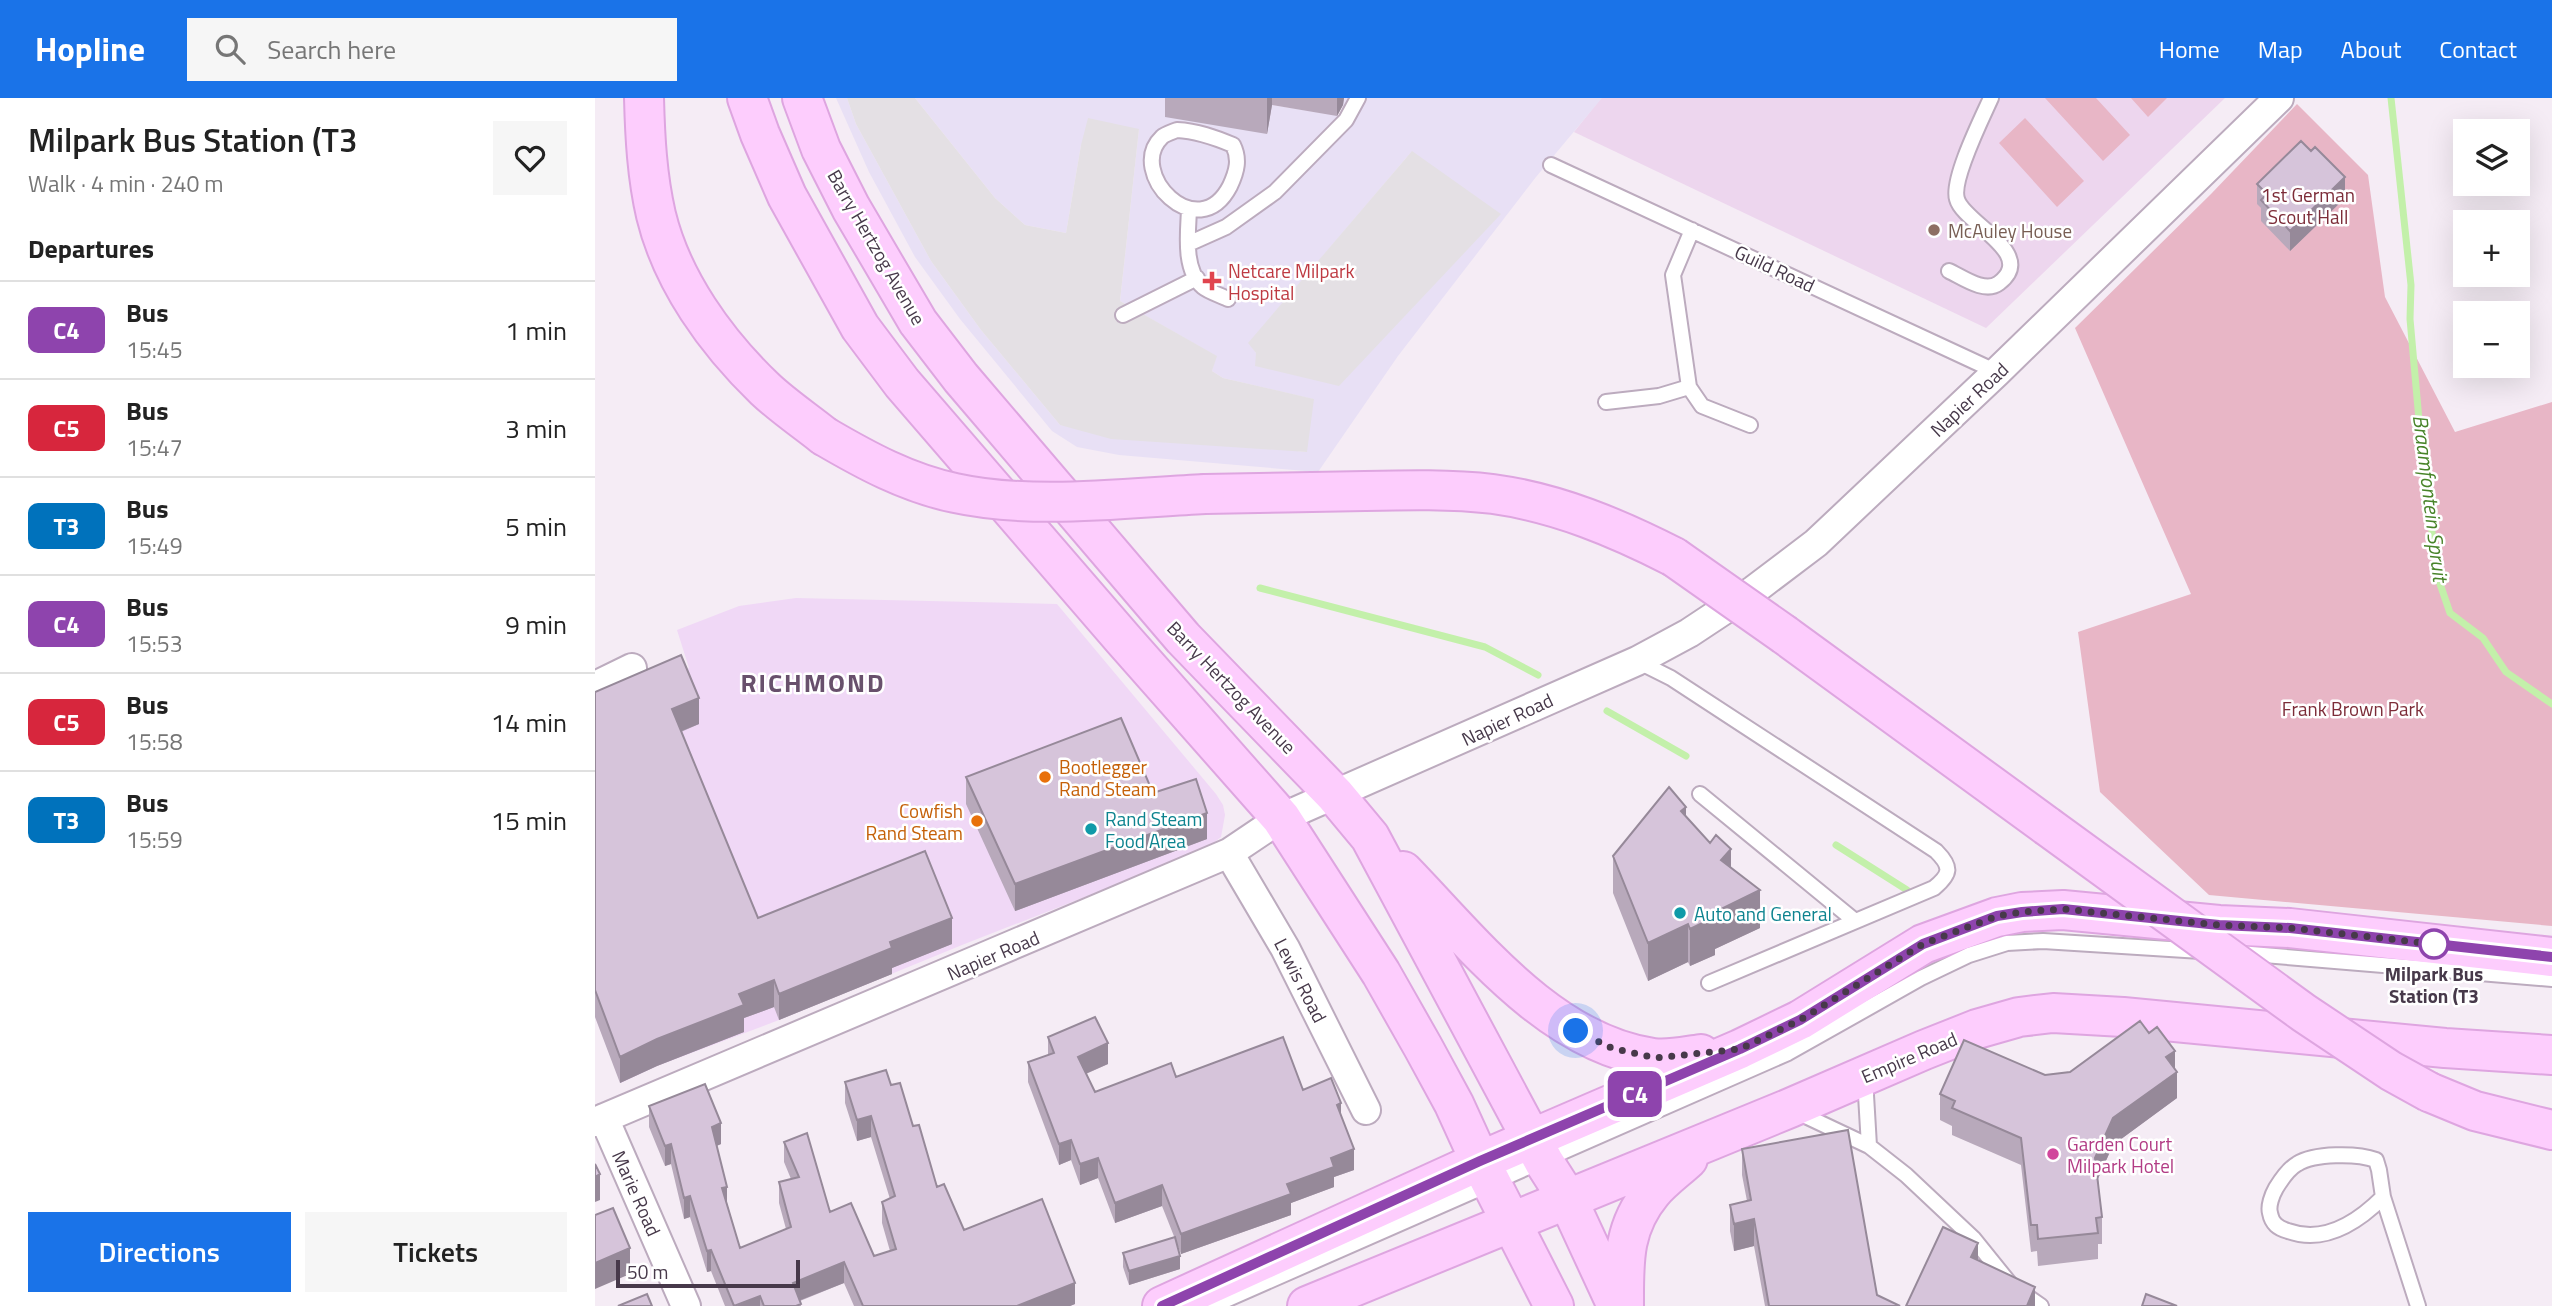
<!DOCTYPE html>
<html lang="en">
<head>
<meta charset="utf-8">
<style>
  :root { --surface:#fff; --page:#f6f6f6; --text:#222; --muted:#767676; --line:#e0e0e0; --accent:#1a73e8 }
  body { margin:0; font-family:"Titillium Web",sans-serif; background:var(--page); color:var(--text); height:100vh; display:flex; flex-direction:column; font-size:26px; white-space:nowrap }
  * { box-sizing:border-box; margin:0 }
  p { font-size:23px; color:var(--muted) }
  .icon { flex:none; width:38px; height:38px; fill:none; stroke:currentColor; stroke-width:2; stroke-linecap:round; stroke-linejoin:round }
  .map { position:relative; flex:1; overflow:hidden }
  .drawer { display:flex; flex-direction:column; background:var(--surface); width:595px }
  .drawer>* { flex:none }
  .badge { padding:0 14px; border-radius:10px; font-size:24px; line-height:46px }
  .controls { position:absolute; left:1858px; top:21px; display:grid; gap:14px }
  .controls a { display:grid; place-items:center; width:77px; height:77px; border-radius:0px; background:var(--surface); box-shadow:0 7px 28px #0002; font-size:35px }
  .scale { position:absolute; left:21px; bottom:18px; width:184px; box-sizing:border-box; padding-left:7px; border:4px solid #47394a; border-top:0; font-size:19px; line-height:24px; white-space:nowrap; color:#47394a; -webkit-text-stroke:5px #fff; paint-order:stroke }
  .you { position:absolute; width:35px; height:35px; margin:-18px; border:5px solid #fff; border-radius:50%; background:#1a73e8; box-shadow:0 0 0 10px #1a73e833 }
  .map>.badge { position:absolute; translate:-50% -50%; box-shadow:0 0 0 4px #fff }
  h2 { padding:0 28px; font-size:26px; line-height:63px }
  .round { display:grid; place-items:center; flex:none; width:74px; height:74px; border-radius:0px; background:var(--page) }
  .summary { display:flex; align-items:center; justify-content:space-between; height:119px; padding:0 28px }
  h1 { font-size:33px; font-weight:600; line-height:52px }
  .primary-button { display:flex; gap:14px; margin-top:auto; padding:14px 28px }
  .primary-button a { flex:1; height:80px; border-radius:0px; background:var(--accent); color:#fff; font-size:28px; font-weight:600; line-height:80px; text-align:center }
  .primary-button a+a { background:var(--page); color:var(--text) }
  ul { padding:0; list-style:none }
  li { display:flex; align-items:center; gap:21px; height:98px; padding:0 28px; border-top:2px solid var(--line) }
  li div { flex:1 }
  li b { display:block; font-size:26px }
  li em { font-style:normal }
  li .badge { min-width:77px; font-weight:700; text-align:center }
  header { display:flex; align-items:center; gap:42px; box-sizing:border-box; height:98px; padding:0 35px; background:var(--accent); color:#fff }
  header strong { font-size:33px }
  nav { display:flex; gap:38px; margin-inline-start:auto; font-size:24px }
  .search { width:490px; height:63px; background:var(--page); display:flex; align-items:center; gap:18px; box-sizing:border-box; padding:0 24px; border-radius:0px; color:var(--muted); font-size:26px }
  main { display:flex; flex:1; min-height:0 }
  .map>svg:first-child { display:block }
  .commercial { fill:#f0d8f6 }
  .education { fill:#edd6ee }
  .medical { fill:#e8e0f5; fill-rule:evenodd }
  .green { fill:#e8b6c6 }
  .parking { fill:#e4e0e4 }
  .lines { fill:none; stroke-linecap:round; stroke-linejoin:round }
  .stream { stroke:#c3f0aa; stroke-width:7 }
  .lane-casing { stroke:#bcabbe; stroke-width:18 }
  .street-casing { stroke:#bcabbe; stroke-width:32 }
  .secondary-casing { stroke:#dea5e0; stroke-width:42 }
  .lane { stroke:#fff; stroke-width:14 }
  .street { stroke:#fff; stroke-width:28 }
  .secondary { stroke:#fdcdfd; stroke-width:38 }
  .secondary-bridge-casing { stroke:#dea5e0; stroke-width:42; stroke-linecap:butt }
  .secondary-bridge { stroke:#fdcdfd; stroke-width:38 }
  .wall { fill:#b8a9bb }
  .shaded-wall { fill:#968999 }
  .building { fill:#d6c4da; stroke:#968999; stroke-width:2 }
  .line-casing { stroke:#fff; stroke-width:16 }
  .line { stroke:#8e44ad; stroke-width:10 }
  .walk { stroke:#47394a; stroke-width:7; stroke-dasharray:0 12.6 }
  .education-dot { fill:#8d6e63; stroke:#fff; stroke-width:2.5 }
  .health-dot { fill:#e0444e; stroke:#fff; stroke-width:2.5 }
  .food-dot { fill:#e8710a; stroke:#fff; stroke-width:2.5 }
  .culture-dot { fill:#0f9aa8; stroke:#fff; stroke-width:2.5 }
  .stop-dot { fill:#fff; stroke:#8e44ad; stroke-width:3.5 }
  .hotel-dot { fill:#d1479c; stroke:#fff; stroke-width:2.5 }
  .labels { text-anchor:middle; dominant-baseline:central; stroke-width:5; stroke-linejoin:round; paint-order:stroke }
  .park-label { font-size:19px; fill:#7c2c38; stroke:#fff }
  .education-label { font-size:19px; fill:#785e54; stroke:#fff; text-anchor:start }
  .street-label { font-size:19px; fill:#47394a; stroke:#fff }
  .health-label { font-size:19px; fill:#be3a42; stroke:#fff; text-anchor:start }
  .food-label { font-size:19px; fill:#c56008; stroke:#fff; text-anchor:start }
  .culture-label { font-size:19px; fill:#0d838f; stroke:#fff; text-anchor:start }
  .stop-label { font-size:19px; font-weight:bold; fill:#47394a; stroke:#fff }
  .hotel-label { font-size:19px; fill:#b23c85; stroke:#fff; text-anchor:start }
  .water-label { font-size:21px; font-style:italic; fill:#488429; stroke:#fff }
  .district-label { font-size:26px; font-weight:bold; letter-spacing:2px; fill:#68506c; stroke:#fff }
</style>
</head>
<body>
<header>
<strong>Hopline</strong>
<div class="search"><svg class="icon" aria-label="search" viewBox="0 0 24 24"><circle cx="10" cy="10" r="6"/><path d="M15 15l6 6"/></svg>Search here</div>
<nav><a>Home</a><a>Map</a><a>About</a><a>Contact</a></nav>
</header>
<main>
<section class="drawer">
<div class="summary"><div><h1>Milpark Bus Station (T3</h1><p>Walk · 4 min · 240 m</p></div><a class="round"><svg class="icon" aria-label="heart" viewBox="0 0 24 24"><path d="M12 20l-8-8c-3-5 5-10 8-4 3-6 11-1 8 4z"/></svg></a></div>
<h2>Departures</h2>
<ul>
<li><span class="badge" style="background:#8e44ad;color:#fff">C4</span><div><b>Bus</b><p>15:45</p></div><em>1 min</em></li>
<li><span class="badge" style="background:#d7263d;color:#fff">C5</span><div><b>Bus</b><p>15:47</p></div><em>3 min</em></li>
<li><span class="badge" style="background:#0072bc;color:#fff">T3</span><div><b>Bus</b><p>15:49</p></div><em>5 min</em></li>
<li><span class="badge" style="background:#8e44ad;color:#fff">C4</span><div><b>Bus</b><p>15:53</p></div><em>9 min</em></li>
<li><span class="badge" style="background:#d7263d;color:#fff">C5</span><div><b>Bus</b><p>15:58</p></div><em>14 min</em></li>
<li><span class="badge" style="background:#0072bc;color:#fff">T3</span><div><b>Bus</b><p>15:59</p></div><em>15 min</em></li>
</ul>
<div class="primary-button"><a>Directions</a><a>Tickets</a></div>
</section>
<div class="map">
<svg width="1957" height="1208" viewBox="0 0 1957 1208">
  <rect width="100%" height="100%" fill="#f5ecf5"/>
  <path class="commercial" d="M201 500 462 506 621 696 628 707 630 717 626 739 610 752 367 847 184 922 62 968 26 985 0 919V611L94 570 82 532 144 508Z"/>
  <path class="education" d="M1006 0H1630L1391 230 979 34Z"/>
  <path class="medical" d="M241 0H252L261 26 336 163 386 232 465 327 711 354 718 301 628 280 617 273 621 258 525 203 544 31 486 47 471 135 430 127 400 100 320 0H571L672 36 677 7 746 18 749 0H1007L941 79 803 258 723 374 524 357 482 349 457 333 365 221 320 159 274 74ZM817 53 661 255 654 245Z"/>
  <path class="green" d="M1450 0H1501L1535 37 1508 63Z
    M1536 0H1572L1553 19Z
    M1702 6 1773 77 1790 199 1860 334 1957 304V828L1614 797 1505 694 1483 534 1596 496 1480 230 1616 96Z
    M1430 20 1489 83 1462 109 1404 45Z"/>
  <path class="parking" d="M252 0H320L400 100 430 127 471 135 486 47 493 20 544 31 525 203 622 258 617 273 628 280 719 301 712 354 516 341 465 327 386 232 336 163 261 26Z
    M817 53 906 116 744 288 660 268 661 255 653 245Z"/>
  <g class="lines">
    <path class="stream" d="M1796 0 1816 187 1815 221 1824 322 1842 477 1855 515 1888 540 1911 574 1957 606
      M665 490 890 549 943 577
      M1012 613 1091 658
      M1241 747 1312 792"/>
    <g class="lane-casing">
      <path id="lane" d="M582 32C602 33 619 39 638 47 645 61 642 73 635 88 603 150 530 74 567 39 570 36 577 34 582 32Z
        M956 67 1402 274
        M594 112C593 135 588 172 608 189 614 194 625 197 633 201
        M1097 132 1078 177 1094 289 1107 308 1155 327
        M593 146 631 129 680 94 751 22 763 0
        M1354 173C1367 179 1390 196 1404 185 1443 155 1368 125 1362 101 1356 82 1387 20 1396 0
        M528 217 602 180
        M1011 304 1064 298 1094 289
        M1042 563 1076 580 1341 753C1357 769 1356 776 1339 790L1114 885
        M1105 696 1260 823
        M1644 855 1957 881
        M1270 980 1274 1048
        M1202 1014 1274 1048 1311 1077 1378 1140 1416 1187 1446 1208
        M1788 1099 1784 1072 1781 1062C1762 1055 1719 1055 1702 1066 1693 1071 1686 1082 1681 1090 1677 1097 1673 1108 1675 1115 1677 1126 1683 1130 1693 1133 1729 1146 1763 1124 1788 1099L1823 1208
        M617 1208 1193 955 1326 880 1374 857 1412 845 1448 843 1606 853"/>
    </g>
    <g class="street-casing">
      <path id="street" d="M0 588 37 570
        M634 755 690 850 771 1012
        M9 1020 91 1208
        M0 1024 634 755 686 720 1042 563 1094 535 1159 492 1221 445 1402 274 1684 0"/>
    </g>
    <g class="secondary-casing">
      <path id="secondary" d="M49 0C50 39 52 78 61 117 77 183 121 244 170 291 188 308 209 322 229 338
        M152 0 165 36 192 98 265 229 307 285 528 541 686 720 786 875 828 949 859 1006 885 1063 959 1208
        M207 0 226 51 256 110 323 224 366 280 588 540 740 697 775 739 949 1064 972 1100 1022 1208
        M610 396C663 395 717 394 770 393 812 392 856 391 898 396 963 405 1022 430 1079 459
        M1190 537 1452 728
        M808 773C877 844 954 945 1058 960 1074 962 1091 958 1106 956
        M1834 994 1880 1013 1957 1032
        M567 1208 885 1063 1145 951 1205 922 1328 846 1402 819 1427 814 1468 812 1624 827 1695 830 1957 859
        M712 1208 1195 1010 1329 952 1382 931 1424 919 1458 915 1528 919 1850 950 1957 957
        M1029 1208C1029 1165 1027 1130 1057 1094 1067 1082 1081 1072 1093 1061"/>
    </g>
    <use href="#lane" class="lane"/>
    <use href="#street" class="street"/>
    <use href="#secondary" class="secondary"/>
    <g class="secondary-bridge-casing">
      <path id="secondary-bridge" d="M229 338C270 362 312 385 360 395 437 412 531 400 610 396
        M1079 459 1190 537
        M1452 728 1709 915 1796 973 1834 994"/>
    </g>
    <use href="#secondary-bridge" class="secondary-bridge"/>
  </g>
  <path class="wall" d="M570 0H749L748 7 742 18 677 7 672 36 570 19Z
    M1662 86 1750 100 1695 153 1666 123V110L1662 106Z
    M0 594 104 626 86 634 163 820 357 846 297 870V876L184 922 179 909 149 920V934L62 968 25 985 0 919Z
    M371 679 558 695 612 741 420 813 371 706Z
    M1091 719 1136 770 1165 830 1120 851V857L1095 868 1093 864 1053 883 1018 795V758Z
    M453 939 513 966 491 976 500 994 581 979 708 992 746 1019 759 1072 739 1079V1089L696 1105V1117L586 1156 567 1108 520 1125 503 1080 485 1087 476 1062 464 1067 433 984V964L453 957Z
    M1580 971 1582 1000 1518 1047 1503 1081 1507 1119V1146H1503V1161L1443 1168 1442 1153 1436 1154 1426 1067 1357 1037V1028L1345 1022V996Z
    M250 984 296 987 318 1028 342 1089 369 1132 480 1206 475 1208H259L249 1185 205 1203 206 1208H130L116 1173 112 1174 95 1119 89 1121 76 1066 70 1068 54 1029V1008L126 1046 121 1048 132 1105 145 1150 191 1131 184 1105V1084L196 1081 189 1064V1044L235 1114 279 1158 295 1153 287 1125V1104L295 1101 276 1039 262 1043 250 1005Z
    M1147 1051 1282 1197 1305 1208H1170L1159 1148 1139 1153 1135 1133V1107L1152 1103 1147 1077Z
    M528 1155 585 1171 534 1187 528 1169Z"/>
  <path class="shaded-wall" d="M672 0H677V7L672 36Z
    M742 0H749L748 7 742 18Z
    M1750 79V100L1695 153V133Z
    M104 600V626L77 637V611Z
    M1091 709V746L1086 713Z
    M612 715V741L420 813V786Z
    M1136 751V788L1126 762Z
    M1165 792V830L1120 851V857L1095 868V831L1118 815Z
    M357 820V846L297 870V876L184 922V896L295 844Z
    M1093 826V864L1053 883V845Z
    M179 882V909L149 920V934L62 968 25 985V959L144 896Z
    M513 945V966L483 979V959Z
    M1580 953V975L1582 974V1000L1518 1047 1500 1087V1060L1518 1020 1571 959Z
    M746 1005V1025L742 1007Z
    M276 1018V1039L262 1043V1022Z
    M126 1025V1046L117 1050V1029Z
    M476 1042V1062L464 1067V1046Z
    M76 1046V1066L70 1068V1048Z
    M759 1051V1072L739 1079V1089L696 1105V1117L586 1156V1136L692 1086 736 1060Z
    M503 1060V1080L485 1087V1066Z
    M5 1076V1102L0 1104V1079Z
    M567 1087V1108L520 1125V1105Z
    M132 1089V1110L127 1090Z
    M95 1098V1119L89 1121V1100Z
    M1159 1121V1148L1139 1153V1126Z
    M1383 1145V1171L1376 1159Z
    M35 1150V1176L0 1191V1165Z
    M116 1152V1173L112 1174V1153Z
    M585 1158V1171L534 1187V1173Z
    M249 1164V1185L198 1205V1185Z
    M480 1185V1206L475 1208H422Z
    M1440 1189V1208H1432Z
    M165 1198V1208H141Z"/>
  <path class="building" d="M1706 43 1716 53 1720 49 1750 79 1695 133 1666 102 1672 96 1662 86Z
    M86 557 104 600 77 611 163 820 330 753 357 820 295 844 297 850 184 896 179 882 144 896 149 907 62 941 25 959 0 892V594Z
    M526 620 558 695 601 681 612 715 420 786 371 679Z
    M1074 689 1091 709 1086 713 1115 745 1121 737 1136 751 1126 762 1165 792 1118 815 1120 819 1095 831 1093 826 1053 845 1018 758Z
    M500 919 513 945 483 959 500 994 576 965 581 979 688 939 708 992 736 980 746 1005 742 1007 759 1051 736 1060 739 1069 692 1086 696 1096 586 1136 567 1087 520 1105 503 1060 485 1066 476 1042 464 1046 433 964 459 955 453 939Z
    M1545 923 1554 935 1562 929 1580 953 1571 959 1582 974 1518 1020 1500 1060 1507 1119 1501 1120 1503 1135 1443 1141 1442 1127H1436L1426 1040 1357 1010 1360 1003 1345 996 1369 942 1450 977 1475 974Z
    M291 972 296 987 305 985 318 1028 324 1027 342 1089 349 1086 369 1132 447 1101 480 1185 422 1208H268L249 1164 198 1185 206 1206 201 1208H169L165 1198 139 1208 116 1152 112 1153 95 1098 89 1100 76 1046 70 1048 54 1008 110 986 126 1025 117 1029 132 1089 127 1090 145 1150 196 1129 184 1084 204 1079 189 1044 212 1035 235 1114 256 1105 279 1158 301 1151 287 1104 300 1098 276 1018 262 1022 250 984Z
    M1253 1032 1282 1197 1305 1208H1174L1159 1121 1139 1126 1135 1107 1156 1102 1147 1051Z
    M0 1066 5 1076 0 1079Z
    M18 1110 35 1150 0 1165V1117Z
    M1348 1129 1383 1145 1376 1159 1440 1189 1432 1208H1311Z
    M580 1139 585 1158 534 1173 528 1155Z
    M52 1196 57 1208H23Z
    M1551 1196 1582 1208H1547Z"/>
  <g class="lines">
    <g class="line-casing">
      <path id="line" d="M567 1208 885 1063 1145 951 1205 922 1328 846 1402 818 1427 814 1468 811 1624 827 1695 830 1957 859"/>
    </g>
    <use href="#line" class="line"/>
    <path class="walk" d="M981 933 1017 950 1060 960 1145 951 1205 922 1328 846 1402 818 1427 814 1468 811 1624 827 1695 830 1839 846"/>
  </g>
  <circle class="education-dot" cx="1339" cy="132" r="7"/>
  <path class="health-dot" d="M613.5 172.5h7v7h7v7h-7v7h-7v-7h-7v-7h7z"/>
  <g class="food-dot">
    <circle cx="450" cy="679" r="7"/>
    <circle cx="382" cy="723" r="7"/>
  </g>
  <g class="culture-dot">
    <circle cx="496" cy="731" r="7"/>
    <circle cx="1085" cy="815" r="7"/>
  </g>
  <circle class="stop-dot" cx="1839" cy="846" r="14"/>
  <circle class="hotel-dot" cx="1458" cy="1056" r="7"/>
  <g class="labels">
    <g class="park-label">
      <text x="1713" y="96">1st German<tspan x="1713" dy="22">Scout Hall</tspan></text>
      <text x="1758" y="610">Frank Brown Park</text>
    </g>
    <g class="education-label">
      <text x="1353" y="132">McAuley House</text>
    </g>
    <g class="street-label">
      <text transform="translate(282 149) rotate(60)">Barry Hertzog Avenue</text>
      <text transform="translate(1180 170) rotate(25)">Guild Road</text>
      <text transform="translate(1374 301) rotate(-43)">Napier Road</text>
      <text transform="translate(637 589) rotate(46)">Barry Hertzog Avenue</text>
      <text transform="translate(912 621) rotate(-25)">Napier Road</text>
      <text transform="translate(398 857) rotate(-23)">Napier Road</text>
      <text transform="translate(706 882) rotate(63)">Lewis Road</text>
      <text transform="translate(1314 959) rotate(-23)">Empire Road</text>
      <text transform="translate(42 1095) rotate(66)">Marie Road</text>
    </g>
    <g class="health-label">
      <text x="633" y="172">Netcare Milpark<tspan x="633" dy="22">Hospital</tspan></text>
    </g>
    <g class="food-label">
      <text x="464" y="668">Bootlegger<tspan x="464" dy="22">Rand Steam</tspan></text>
      <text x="368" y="712" text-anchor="end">Cowfish<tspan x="368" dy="22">Rand Steam</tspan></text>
    </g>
    <g class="culture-label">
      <text x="510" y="720">Rand Steam<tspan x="510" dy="22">Food Area</tspan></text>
      <text x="1099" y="815">Auto and General</text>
    </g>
    <g class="stop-label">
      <text x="1839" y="875">Milpark Bus<tspan x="1839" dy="22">Station (T3</tspan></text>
    </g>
    <g class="hotel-label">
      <text x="1472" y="1045">Garden Court<tspan x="1472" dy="22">Milpark Hotel</tspan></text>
    </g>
    <g class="water-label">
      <text transform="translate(1836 400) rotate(83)">Braamfontein Spruit</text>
    </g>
    <g class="district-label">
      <text x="218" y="584">RICHMOND</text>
    </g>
  </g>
</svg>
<div class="controls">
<a><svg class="icon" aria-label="layers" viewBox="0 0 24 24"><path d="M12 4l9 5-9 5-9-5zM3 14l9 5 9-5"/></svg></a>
<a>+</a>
<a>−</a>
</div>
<div class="scale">50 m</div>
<div class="you" style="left:981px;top:933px"></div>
<b class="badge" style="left:1040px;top:996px;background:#8e44ad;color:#fff">C4</b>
</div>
</main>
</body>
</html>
